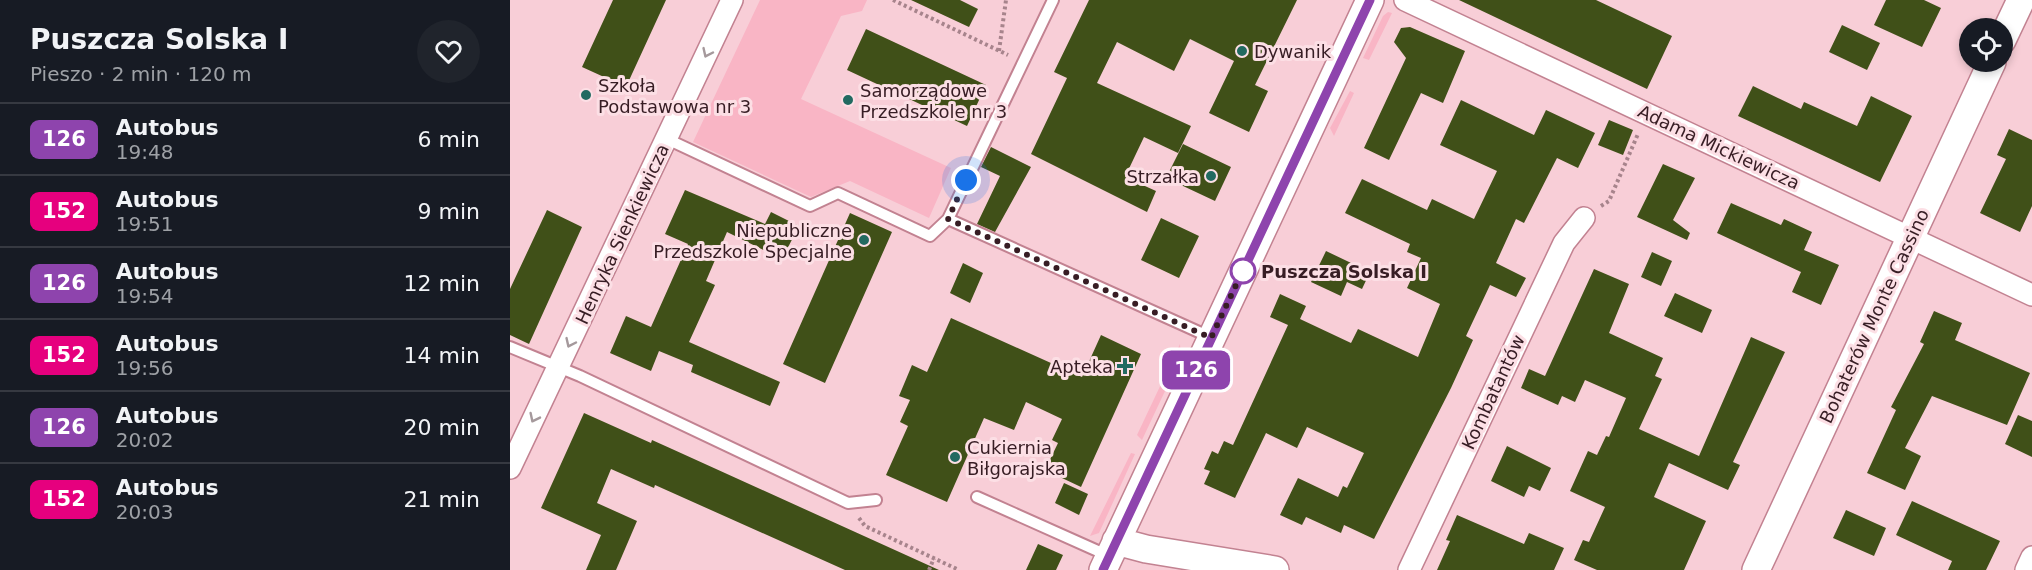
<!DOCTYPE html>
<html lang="pl">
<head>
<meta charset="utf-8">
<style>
  :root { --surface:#171b24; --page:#20242c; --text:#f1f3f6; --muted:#9ea1a6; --line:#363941 }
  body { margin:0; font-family:"DejaVu Sans",sans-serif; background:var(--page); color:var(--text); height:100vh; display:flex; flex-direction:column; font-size:22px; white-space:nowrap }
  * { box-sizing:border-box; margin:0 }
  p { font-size:20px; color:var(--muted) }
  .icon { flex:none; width:33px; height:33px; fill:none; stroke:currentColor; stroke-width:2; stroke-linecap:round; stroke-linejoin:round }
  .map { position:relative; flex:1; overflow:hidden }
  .side { display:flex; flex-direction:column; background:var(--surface); width:510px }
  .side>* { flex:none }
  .badge { padding:0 12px; border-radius:9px; font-size:21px; line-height:39px }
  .fabs { position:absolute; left:1449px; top:18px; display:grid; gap:12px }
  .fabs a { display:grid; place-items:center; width:54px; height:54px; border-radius:50%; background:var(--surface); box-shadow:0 3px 9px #0003; font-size:30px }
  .you { position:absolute; width:30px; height:30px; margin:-15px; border:4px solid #fff; border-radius:50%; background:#1a73e8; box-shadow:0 0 0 9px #1a73e833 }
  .map>.badge { position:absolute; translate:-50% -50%; box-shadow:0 0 0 3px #fff }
  .round { display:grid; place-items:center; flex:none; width:63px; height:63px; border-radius:32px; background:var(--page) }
  .head { display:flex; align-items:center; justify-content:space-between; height:102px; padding:0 30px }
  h1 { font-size:28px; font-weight:700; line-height:45px }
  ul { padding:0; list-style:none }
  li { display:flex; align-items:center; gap:18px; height:72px; padding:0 30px; border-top:2px solid var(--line) }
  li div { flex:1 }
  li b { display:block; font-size:22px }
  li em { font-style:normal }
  li .badge { min-width:66px; font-weight:700; text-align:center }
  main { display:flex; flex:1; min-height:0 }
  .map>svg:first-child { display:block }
  .green { fill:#f9b5c5 }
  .building { fill:#405018 }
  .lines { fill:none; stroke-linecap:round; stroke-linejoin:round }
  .service-casing { stroke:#c28291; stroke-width:14 }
  .minor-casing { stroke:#c28291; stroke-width:24 }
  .tertiary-casing { stroke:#c28291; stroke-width:30 }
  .path { stroke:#a7848c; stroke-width:4; stroke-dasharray:3 3; stroke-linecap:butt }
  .service { stroke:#fff; stroke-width:10 }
  .minor { stroke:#fff; stroke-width:21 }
  .tertiary { stroke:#fff; stroke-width:27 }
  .oneway { stroke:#a5999c }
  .line-casing { stroke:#fff; stroke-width:14 }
  .line { stroke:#8e44ad; stroke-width:9 }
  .walk { stroke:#371d24; stroke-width:6; stroke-dasharray:0 10.8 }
  .poi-dot { fill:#226a61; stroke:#fcdfe5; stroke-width:2 }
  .stop-dot { fill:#fff; stroke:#8e44ad; stroke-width:3 }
  .labels { text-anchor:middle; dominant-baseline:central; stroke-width:6; stroke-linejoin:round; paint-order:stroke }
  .poi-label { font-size:18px; fill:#371d24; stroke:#fcdfe5; text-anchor:start }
  .street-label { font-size:18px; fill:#371d24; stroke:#fcdfe5 }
  .stop-label { font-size:18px; font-weight:bold; fill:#371d24; stroke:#fcdfe5; text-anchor:start }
</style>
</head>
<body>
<main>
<section class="side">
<div class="head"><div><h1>Puszcza Solska I</h1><p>Pieszo · 2 min · 120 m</p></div><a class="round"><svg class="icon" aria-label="heart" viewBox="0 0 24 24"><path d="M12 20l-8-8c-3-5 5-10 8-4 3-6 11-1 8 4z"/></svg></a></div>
<ul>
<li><span class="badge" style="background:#8e44ad;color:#fff">126</span><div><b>Autobus</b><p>19:48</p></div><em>6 min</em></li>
<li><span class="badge" style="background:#e6007e;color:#fff">152</span><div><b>Autobus</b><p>19:51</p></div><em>9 min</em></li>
<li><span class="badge" style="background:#8e44ad;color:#fff">126</span><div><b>Autobus</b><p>19:54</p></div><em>12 min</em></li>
<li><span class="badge" style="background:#e6007e;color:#fff">152</span><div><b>Autobus</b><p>19:56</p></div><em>14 min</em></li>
<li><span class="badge" style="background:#8e44ad;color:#fff">126</span><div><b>Autobus</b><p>20:02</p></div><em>20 min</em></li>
<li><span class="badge" style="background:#e6007e;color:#fff">152</span><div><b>Autobus</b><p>20:03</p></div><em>21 min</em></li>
</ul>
</section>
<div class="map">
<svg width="1522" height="570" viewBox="0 0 1522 570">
  <rect width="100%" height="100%" fill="#f8ced7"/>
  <path class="green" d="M250 0H357L352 11 331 16 291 99 441 168 419 218 340 181 301 197 183 142Z
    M878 12 882 13 859 60 853 58 873 16Z
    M840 91 844 93 824 136 820 128Z
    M670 344 671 357 632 440 627 435Z
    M621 453 625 454 589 533 580 536Z"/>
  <path class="building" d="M103 0H156L116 87 72 67Z
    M401 0H450L468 9 459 27Z
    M579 0H787L745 85 758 91 739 132 699 113 724 61 680 39 664 71 607 42 587 83 681 126 668 153 634 137 615 177 646 191 637 212 521 154 557 78 544 72Z
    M949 0H1086L1162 36 1137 89Z
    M1376 0H1414L1431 8 1412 47 1364 25Z
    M1332 25 1370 43 1357 70 1319 52Z
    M900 27 955 51 933 103 911 93 879 160 854 148 896 58 884 42 891 28Z
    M356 29 476 85 457 126 337 70Z
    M1243 86 1291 109 1294 102 1347 126 1361 96 1402 116 1370 182 1228 116Z
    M951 100 1024 135 1036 110 1085 133 1068 168 1047 158 1014 223 1006 219 986 263 1016 278 1006 297 980 285 956 336 963 340 941 388 864 539 834 525 831 533 796 517 792 525 770 515 788 478 828 497 833 486 837 488 854 453 797 427 787 448 756 433 725 498 694 484 700 471 694 469 702 451 708 454 714 441 723 445 778 325 760 317 770 294 796 306 790 319 841 343 848 329 908 357 930 304 897 288 911 258 897 252 900 244 835 213 852 179 917 210 922 199 964 219 987 171 930 145Z
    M1099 120 1123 130 1113 155 1088 145Z
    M1499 129 1522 140V206L1510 232 1470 213 1496 159 1487 155Z
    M673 144 721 167 705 201 656 178Z
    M481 147 521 167 485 232 467 224 490 176 471 167Z
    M1153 164 1185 178 1163 220 1180 233 1177 240 1127 217Z
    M175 190 255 224 261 212 289 226 272 259 217 232 196 281 205 285 179 342 270 382 260 406 181 372 183 365 149 351 141 371 100 353 116 316 141 327 178 244 155 234Z
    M1221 203 1271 225 1274 219 1302 232 1294 250 1329 265 1311 305 1282 292 1291 272 1207 233Z
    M37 210 72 227 19 344 0 335V289Z
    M340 213 382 232 315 383 273 364Z
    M651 218 689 236 669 278 631 260Z
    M816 251 860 272 852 289 837 282 831 296 801 282Z
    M1142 252 1162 261 1151 286 1131 277Z
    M453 263 473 273 460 303 440 293Z
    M1084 269 1119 284 1099 333 1153 358 1145 376 1152 379 1129 429 1189 456 1241 337 1275 352 1223 462 1230 465 1218 490 1159 463 1144 497 1196 521 1174 570H1087L1064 560 1073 540 1079 542 1095 507 1060 491 1078 451 1087 455 1096 436 1099 437 1116 398 1075 380 1065 402 1052 396 1048 405 1011 388 1019 369 1035 376Z
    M1165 293 1202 310 1192 333 1154 316Z
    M1424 311 1452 323 1445 340 1520 373 1497 425 1422 396 1395 448 1411 456 1395 490 1357 473 1386 410 1381 407 1414 344 1410 342Z
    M441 318 572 377 591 335 631 354 571 487 535 470 548 443 542 440 552 419 516 402 504 430 474 418 437 502 376 475 398 426 390 422 400 400 389 396 402 365 417 372Z
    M74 413 141 443 142 440 162 449 429 570H335L145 485 144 488 101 469 87 503 127 521 106 570H76L91 535 31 508Z
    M1508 415 1522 421V457L1495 444Z
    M997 446 1041 468 1030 491 1019 486 1014 497 981 481Z
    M554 483 578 494 569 515 545 503Z
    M1402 501 1490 541 1476 570H1438L1442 561 1386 535Z
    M1336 510 1376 528 1364 556 1323 538Z
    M947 515 1014 544 1019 533 1054 548 1044 570H927L940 541 936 540Z
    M528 544 553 555 546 570H516Z"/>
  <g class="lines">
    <g class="service-casing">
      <path id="service" d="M543 0 438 219 700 337
        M157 139 300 206 328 193 420 236 438 219
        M0 347 70 376 338 503 366 500
        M467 497 599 556"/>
    </g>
    <g class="minor-casing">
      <path id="minor" d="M895 0 1522 295
        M0 468 222 0
        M899 570 1054 243 1074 218
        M1516 570 1522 557"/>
    </g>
    <g class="tertiary-casing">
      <path id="tertiary" d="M1492 40 1511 0
        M606 541 636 549 765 570
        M593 570 860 0
        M1246 570 1482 62"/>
    </g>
    <path class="path" d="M383 0 498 55
      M489 51 496 0
      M1091 206 1099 201 1128 134
      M349 518 355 526 449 570
      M419 570 424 558"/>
    <use href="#service" class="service"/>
    <use href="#minor" class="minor"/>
    <use href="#tertiary" class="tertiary"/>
  </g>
  <defs><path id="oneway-chevron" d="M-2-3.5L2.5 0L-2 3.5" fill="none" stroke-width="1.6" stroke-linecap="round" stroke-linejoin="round" transform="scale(1.5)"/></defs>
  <g class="oneway">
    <use href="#oneway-chevron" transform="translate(197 53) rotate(115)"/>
    <use href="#oneway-chevron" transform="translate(60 343) rotate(115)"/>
    <use href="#oneway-chevron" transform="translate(24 418) rotate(116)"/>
  </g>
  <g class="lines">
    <g class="line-casing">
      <path id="line" d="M593 570 860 0"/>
    </g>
    <use href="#line" class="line"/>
    <path class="walk" d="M456 180 438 219 701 338 737 262 733 271"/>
  </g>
  <g class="poi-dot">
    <circle cx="732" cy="51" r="6"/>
    <circle cx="76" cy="95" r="6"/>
    <circle cx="338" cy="100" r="6"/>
    <circle cx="701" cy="176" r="6"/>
    <circle cx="354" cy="240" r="6"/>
    <path d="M612 357h6v6h6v6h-6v6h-6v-6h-6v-6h6z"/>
    <circle cx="445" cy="457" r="6"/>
  </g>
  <circle class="stop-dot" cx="733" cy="271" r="12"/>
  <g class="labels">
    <g class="poi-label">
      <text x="744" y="51">Dywanik</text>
      <text x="88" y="85">Szkoła<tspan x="88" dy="21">Podstawowa nr 3</tspan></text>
      <text x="350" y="90">Samorządowe<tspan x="350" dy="21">Przedszkole nr 3</tspan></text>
      <text x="689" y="176" text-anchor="end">Strzałka</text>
      <text x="342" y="230" text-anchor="end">Niepubliczne<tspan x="342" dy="21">Przedszkole Specjalne</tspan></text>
      <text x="603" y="366" text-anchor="end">Apteka</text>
      <text x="457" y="447">Cukiernia<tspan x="457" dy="21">Biłgorajska</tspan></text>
    </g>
    <g class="street-label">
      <text transform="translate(1209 147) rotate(25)">Adama Mickiewicza</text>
      <text transform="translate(112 234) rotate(-65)">Henryka Sienkiewicza</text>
      <text transform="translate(1364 316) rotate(-65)">Bohaterów Monte Cassino</text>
      <text transform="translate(983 392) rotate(-65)">Kombatantów</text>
    </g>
    <g class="stop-label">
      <text x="751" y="271">Puszcza Solska I</text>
    </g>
  </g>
</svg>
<div class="fabs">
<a><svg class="icon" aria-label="locate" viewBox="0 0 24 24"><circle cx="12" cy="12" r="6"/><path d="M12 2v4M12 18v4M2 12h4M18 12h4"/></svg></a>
</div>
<div class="you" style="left:456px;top:180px"></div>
<b class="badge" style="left:686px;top:370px;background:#8e44ad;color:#fff">126</b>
</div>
</main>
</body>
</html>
